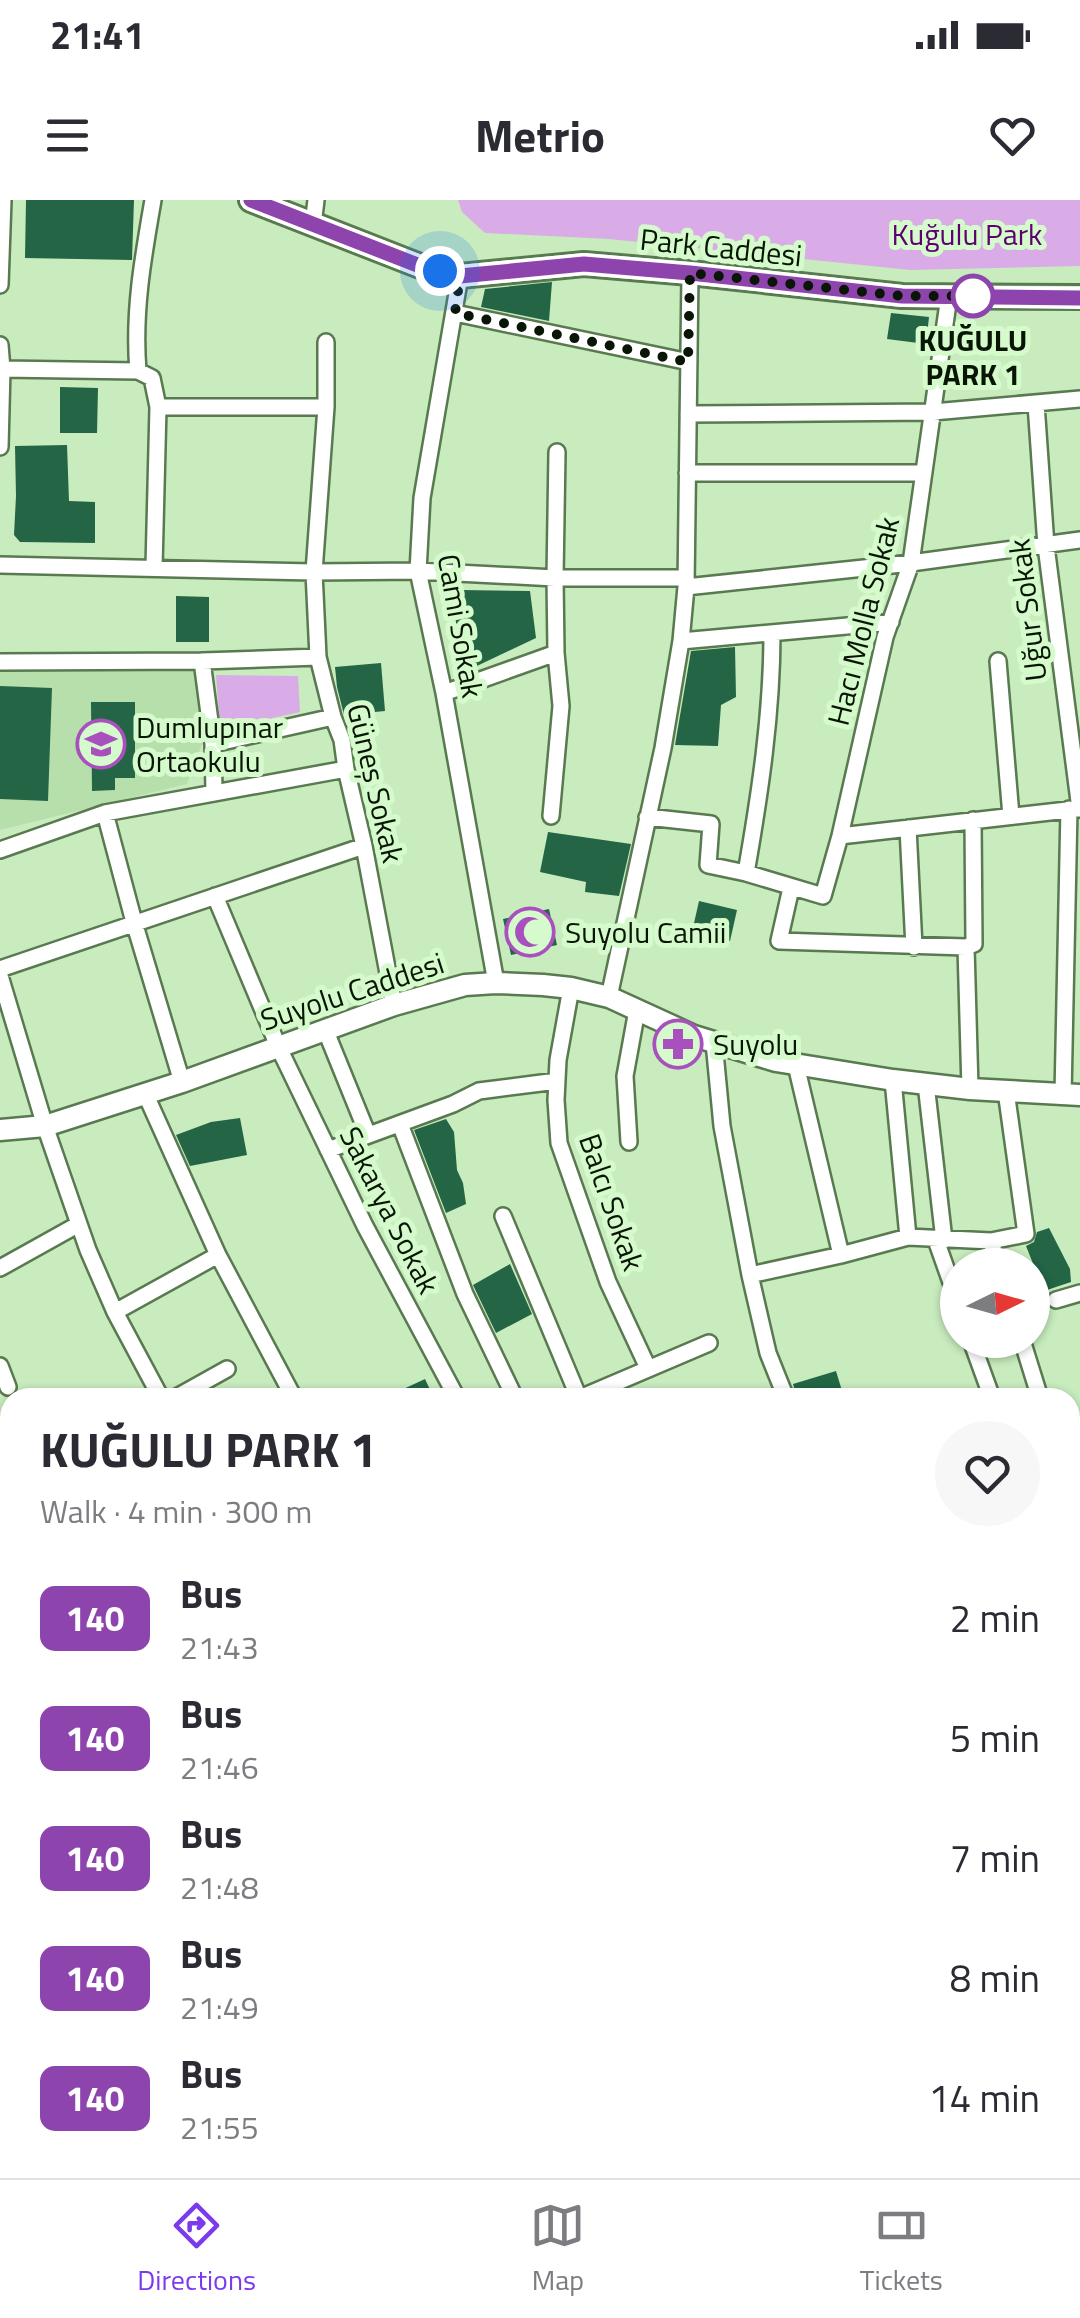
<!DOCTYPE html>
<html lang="en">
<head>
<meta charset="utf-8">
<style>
  :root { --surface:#fff; --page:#f7f7f7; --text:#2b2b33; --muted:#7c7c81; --line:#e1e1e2; --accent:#7c3aed }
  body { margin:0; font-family:"Titillium Web",sans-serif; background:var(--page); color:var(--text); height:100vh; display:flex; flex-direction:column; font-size:38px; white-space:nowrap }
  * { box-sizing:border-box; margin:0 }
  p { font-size:32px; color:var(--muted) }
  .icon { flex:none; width:55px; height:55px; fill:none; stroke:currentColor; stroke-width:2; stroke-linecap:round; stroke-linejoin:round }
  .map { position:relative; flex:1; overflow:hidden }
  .drawer { position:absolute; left:0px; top:1188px; width:1080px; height:792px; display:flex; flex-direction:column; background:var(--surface); border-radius:30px 30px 0 0; box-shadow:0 2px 8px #0004 }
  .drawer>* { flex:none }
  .badge { padding:0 20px; border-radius:15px; font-size:35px; line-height:65px }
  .needle { width:65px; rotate:85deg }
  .tools { position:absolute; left:940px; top:1048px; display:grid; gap:20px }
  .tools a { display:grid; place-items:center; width:110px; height:110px; border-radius:50%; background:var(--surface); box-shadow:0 2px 8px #0004; font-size:50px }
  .you { position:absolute; width:50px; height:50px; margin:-25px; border:8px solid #fff; border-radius:50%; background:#1a73e8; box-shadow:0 0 0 15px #1a73e833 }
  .map>.badge { position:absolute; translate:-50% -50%; box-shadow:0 0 0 5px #fff }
  .round { display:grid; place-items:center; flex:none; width:105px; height:105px; border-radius:52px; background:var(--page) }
  .head { display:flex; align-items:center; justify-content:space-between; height:170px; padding:0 40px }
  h1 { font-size:48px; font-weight:700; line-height:75px }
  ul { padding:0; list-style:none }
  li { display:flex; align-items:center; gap:30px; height:120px; padding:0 40px }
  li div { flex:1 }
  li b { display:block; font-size:38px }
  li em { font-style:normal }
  li .badge { min-width:110px; font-weight:700; text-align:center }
  .status { display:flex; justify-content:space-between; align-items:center; height:70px; padding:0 50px; background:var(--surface); direction:ltr }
  .status svg { height:28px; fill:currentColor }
  header { display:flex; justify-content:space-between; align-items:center; height:130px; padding:0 40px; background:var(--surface); font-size:45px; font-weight:700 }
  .tab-bar { display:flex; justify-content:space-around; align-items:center; height:140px; border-top:2px solid var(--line); background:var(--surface); font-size:28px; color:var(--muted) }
  .tab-bar a { display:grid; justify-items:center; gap:5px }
  .tab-bar .on { color:var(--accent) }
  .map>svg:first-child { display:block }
  .built { fill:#b7dfac }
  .green { fill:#daace7 }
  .building { fill:#236545 }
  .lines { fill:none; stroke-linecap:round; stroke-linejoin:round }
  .service-casing { stroke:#597950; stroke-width:12 }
  .minor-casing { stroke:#597950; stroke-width:20 }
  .tertiary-casing { stroke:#597950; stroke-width:25 }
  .secondary-casing { stroke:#597950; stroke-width:28 }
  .service { stroke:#fff; stroke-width:8 }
  .minor { stroke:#fff; stroke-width:15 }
  .tertiary { stroke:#fff; stroke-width:20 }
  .secondary { stroke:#d8ebd3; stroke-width:22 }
  .line-casing { stroke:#fff; stroke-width:22 }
  .line { stroke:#8e44ad; stroke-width:15 }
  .walk { stroke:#091606; stroke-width:10; stroke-dasharray:0 18 }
  .stop-dot { fill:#fff; stroke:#8e44ad; stroke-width:5 }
  .labels { text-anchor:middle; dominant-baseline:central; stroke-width:10; stroke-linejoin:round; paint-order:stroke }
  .park-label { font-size:30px; fill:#5e0071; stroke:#d5facb }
  .street-label { font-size:30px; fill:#091606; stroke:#d5facb }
  .stop-label { font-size:30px; font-weight:bold; fill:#091606; stroke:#d5facb }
  .poi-label { font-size:30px; fill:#091606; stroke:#d5facb; text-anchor:start }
</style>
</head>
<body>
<div class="status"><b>21:41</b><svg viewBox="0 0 49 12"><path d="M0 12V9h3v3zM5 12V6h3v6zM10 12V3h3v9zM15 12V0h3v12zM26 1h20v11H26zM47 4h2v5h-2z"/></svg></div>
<header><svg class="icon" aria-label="menu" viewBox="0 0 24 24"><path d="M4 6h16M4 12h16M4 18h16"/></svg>Metrio<svg class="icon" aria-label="heart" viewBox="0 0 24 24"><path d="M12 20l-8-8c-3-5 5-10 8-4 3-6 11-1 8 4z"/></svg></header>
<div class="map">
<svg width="1080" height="1978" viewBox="0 0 1080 1978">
  <rect width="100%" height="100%" fill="#c8ecbe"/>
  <path class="built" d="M194 469 204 539 187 584 0 630V471Z
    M1080 1348V1978H589L590 1970H1070V1351Z"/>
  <path class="green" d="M458 0H1080V66L910 70 609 39 485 33 462 12Z
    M216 475 298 476 300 512 220 530Z
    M253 1970H328L320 1978H248Z
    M457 1970H516L513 1978H462Z"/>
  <path class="building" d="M26 0H134L132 60 25 58Z
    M552 82 549 121 481 107 485 89Z
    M891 113 929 117 926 144 887 139Z
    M60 187 98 188 97 233H60Z
    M67 245 69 301 95 302V343L20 342 14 335 16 296 15 246Z
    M460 390 530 391 536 438 460 474 454 397Z
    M176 396 209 397V442H176Z
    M735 447 736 497 721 505 718 546 675 545 691 451Z
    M381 463 385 511 344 515 337 487 335 467Z
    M0 486 52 488 48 601 0 599Z
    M91 502H135V578H115V590L92 591Z
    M548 632 631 644 619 696 585 692 586 682 540 672Z
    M699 701 737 710 730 741 692 732Z
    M549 709 557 745 511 755 503 719Z
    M240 918 247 955 190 966 176 935 211 922Z
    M446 919 454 932 457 970 463 983 466 1004 446 1013 414 930Z
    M1049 1028 1070 1069 1071 1082 1044 1091 1026 1046 1034 1042 1037 1032Z
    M510 1064 532 1114 496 1133 473 1085Z
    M836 1171 843 1194 833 1198H797L793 1184Z
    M425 1179 434 1198H384Z"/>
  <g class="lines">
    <g class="service-casing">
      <path id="service" d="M1070 1371 1080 1366
        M1070 1851 1080 1852
        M1070 1953 1080 1898
        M532 1978 535 1970
        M607 1978 609 1970
        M726 1978 728 1970
        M845 1978 847 1970
        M960 1978 962 1970
        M1065 1978 1067 1970"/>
    </g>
    <g class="minor-casing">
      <path id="minor" d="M313 25 316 0
        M460 76 422 298 418 371 444 493 496 783
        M0 85 3 0
        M455 113 689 162
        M326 142V207L314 372 318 457 333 517 342 540 346 569 364 646 394 805
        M0 145 2 169 0 247
        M2 169 138 171 152 178 158 207 154 367
        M138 171C133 113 143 57 153 0
        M1036 204 1046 346 1080 609
        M158 207H326
        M688 214 933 212 1080 199
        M687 273H924
        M0 365 314 372 418 371 555 378H686
        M686 387 911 363 1080 340
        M681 441 891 422
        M202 461 213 544 214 591
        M998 461 1011 616
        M0 462 202 461 318 457
        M444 493 556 453
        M213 544 333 517
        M105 613 134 722 182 882
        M551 616 561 506 556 453 555 378 557 252
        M647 617 711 624 708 665 746 673 823 696 840 636 885 437 911 363 949 96
        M908 628 914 747
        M840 636 1076 609
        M0 650 105 613 346 569
        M746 673C760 593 772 514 772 433
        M791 688 779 741 966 747 974 744 973 620
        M215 696 278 846 365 1026 457 1198
        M966 747 970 889
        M0 769 364 646
        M0 776 45 926 88 1050 115 1112 161 1198
        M571 788 558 860 556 900 559 943 608 1082 648 1168
        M609 797 663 548 681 441 686 387 690 73
        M325 829 368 935
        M714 842 722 926 750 1075 768 1153 786 1198
        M893 880 908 1037
        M926 884 944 1040
        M145 893 218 1055 294 1198
        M1063 895 1069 609
        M400 924 465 1094 515 1198
        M629 942 625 876 637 810
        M328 950 453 904 479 891 557 881
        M503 1016 579 1198
        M936 1040 958 1102
        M841 1055 908 1037 991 1041
        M998 1065 991 1041 1026 1034 1006 891
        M0 1068 79 1024
        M750 1075 841 1055 796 865
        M1056 1100 1080 1093
        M115 1112 218 1055
        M971 1140 992 1198
        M1022 1140 1040 1198
        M0 1166 8 1187
        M175 1198 227 1169
        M580 1198 709 1143
        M0 1297 10 1291
        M0 1390 10 1410
        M0 1545 10 1540
        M0 1583 10 1604
        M0 1658 10 1652
        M171 1970 176 1978
        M450 1970 455 1978
        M238 1978 242 1970
        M336 1978 344 1970"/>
    </g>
    <g class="tertiary-casing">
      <path id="tertiary" d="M0 930 45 926 182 882 394 805 465 785 496 783 543 785 571 788 609 797 694 836 776 861 893 880 970 889 1080 895
        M1070 1235 1080 1232
        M1070 1547 1080 1550
        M0 1788 10 1786
        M0 1814 10 1806"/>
    </g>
    <g class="secondary-casing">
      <path id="secondary" d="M251 0 420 66 460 76 584 64 690 73 902 96 1080 97
        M0 1948 10 1963"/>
    </g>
    <use href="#service" class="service"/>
    <use href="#minor" class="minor"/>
    <use href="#tertiary" class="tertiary"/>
    <use href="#secondary" class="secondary"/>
  </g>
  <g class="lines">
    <g class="line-casing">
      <path id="line" d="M251 0 420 66 460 76 584 64 690 73 902 96 1080 98"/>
    </g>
    <use href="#line" class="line"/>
    <path class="walk" d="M440 71 460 76 455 113 688 162 690 73 902 96H983H973"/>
  </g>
  <defs>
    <g id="school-ring" transform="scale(2.5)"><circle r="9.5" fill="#d5facb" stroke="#a851be" stroke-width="1.5"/><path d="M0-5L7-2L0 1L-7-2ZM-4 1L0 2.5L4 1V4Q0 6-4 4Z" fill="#a851be"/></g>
    <g id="mosque-ring" transform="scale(2.5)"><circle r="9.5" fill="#d5facb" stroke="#a851be" stroke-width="1.5"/><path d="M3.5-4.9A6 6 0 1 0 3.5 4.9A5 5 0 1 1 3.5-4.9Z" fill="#a851be"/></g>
    <g id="pharmacy-ring" transform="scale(2.5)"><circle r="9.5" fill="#d5facb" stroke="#a851be" stroke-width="1.5"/><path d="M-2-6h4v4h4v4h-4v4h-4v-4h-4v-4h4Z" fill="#a851be"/></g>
  </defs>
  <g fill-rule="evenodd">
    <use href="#school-ring" x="101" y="544"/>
    <use href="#mosque-ring" x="530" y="732"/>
    <use href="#pharmacy-ring" x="678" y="844"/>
  </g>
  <circle class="stop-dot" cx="973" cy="96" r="20"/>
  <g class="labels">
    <g class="park-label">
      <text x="967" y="34">Kuğulu Park</text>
    </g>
    <g class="street-label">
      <text transform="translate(721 47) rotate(6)">Park Caddesi</text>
      <text transform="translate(1027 410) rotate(-97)">Uğur Sokak</text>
      <text transform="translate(863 421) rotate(-76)">Hacı Molla Sokak</text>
      <text transform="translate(461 426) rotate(80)">Cami Sokak</text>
      <text transform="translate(376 583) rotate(77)">Güneş Sokak</text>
      <text transform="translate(352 791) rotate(-18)">Suyolu Caddesi</text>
      <text transform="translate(612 1002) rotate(71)">Balcı Sokak</text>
      <text transform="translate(390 1010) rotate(63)">Sakarya Sokak</text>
    </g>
    <g class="stop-label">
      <text x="973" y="140">KUĞULU<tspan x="973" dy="34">PARK 1</tspan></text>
    </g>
    <g class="poi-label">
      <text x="136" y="527">Dumlupınar<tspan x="136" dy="34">Ortaokulu</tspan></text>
      <text x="565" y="732">Suyolu Camii</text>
      <text x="713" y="844">Suyolu</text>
    </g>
  </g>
</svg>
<div class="tools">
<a><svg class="needle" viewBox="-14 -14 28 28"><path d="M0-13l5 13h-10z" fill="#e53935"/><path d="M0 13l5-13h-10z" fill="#7c7c81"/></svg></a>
</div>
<div class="you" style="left:440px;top:71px"></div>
<section class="drawer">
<div class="head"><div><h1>KUĞULU PARK 1</h1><p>Walk · 4 min · 300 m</p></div><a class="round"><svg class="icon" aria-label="heart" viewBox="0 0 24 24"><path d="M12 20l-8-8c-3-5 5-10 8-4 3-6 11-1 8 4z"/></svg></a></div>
<ul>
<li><span class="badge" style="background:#8e44ad;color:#fff">140</span><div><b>Bus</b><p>21:43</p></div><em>2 min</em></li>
<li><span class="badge" style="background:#8e44ad;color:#fff">140</span><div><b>Bus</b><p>21:46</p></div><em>5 min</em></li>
<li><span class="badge" style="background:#8e44ad;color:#fff">140</span><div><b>Bus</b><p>21:48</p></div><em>7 min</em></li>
<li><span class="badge" style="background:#8e44ad;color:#fff">140</span><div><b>Bus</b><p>21:49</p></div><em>8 min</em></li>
<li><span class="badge" style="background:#8e44ad;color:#fff">140</span><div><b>Bus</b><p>21:55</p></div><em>14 min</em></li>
</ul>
</section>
</div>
<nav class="tab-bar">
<a class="on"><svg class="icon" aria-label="directions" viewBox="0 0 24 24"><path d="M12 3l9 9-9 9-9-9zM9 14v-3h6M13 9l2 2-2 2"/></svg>Directions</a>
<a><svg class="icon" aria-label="map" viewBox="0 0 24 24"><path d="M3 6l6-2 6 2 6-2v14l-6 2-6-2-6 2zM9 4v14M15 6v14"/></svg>Map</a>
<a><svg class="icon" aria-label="tickets" viewBox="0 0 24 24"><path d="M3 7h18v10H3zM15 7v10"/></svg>Tickets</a>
</nav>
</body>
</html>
